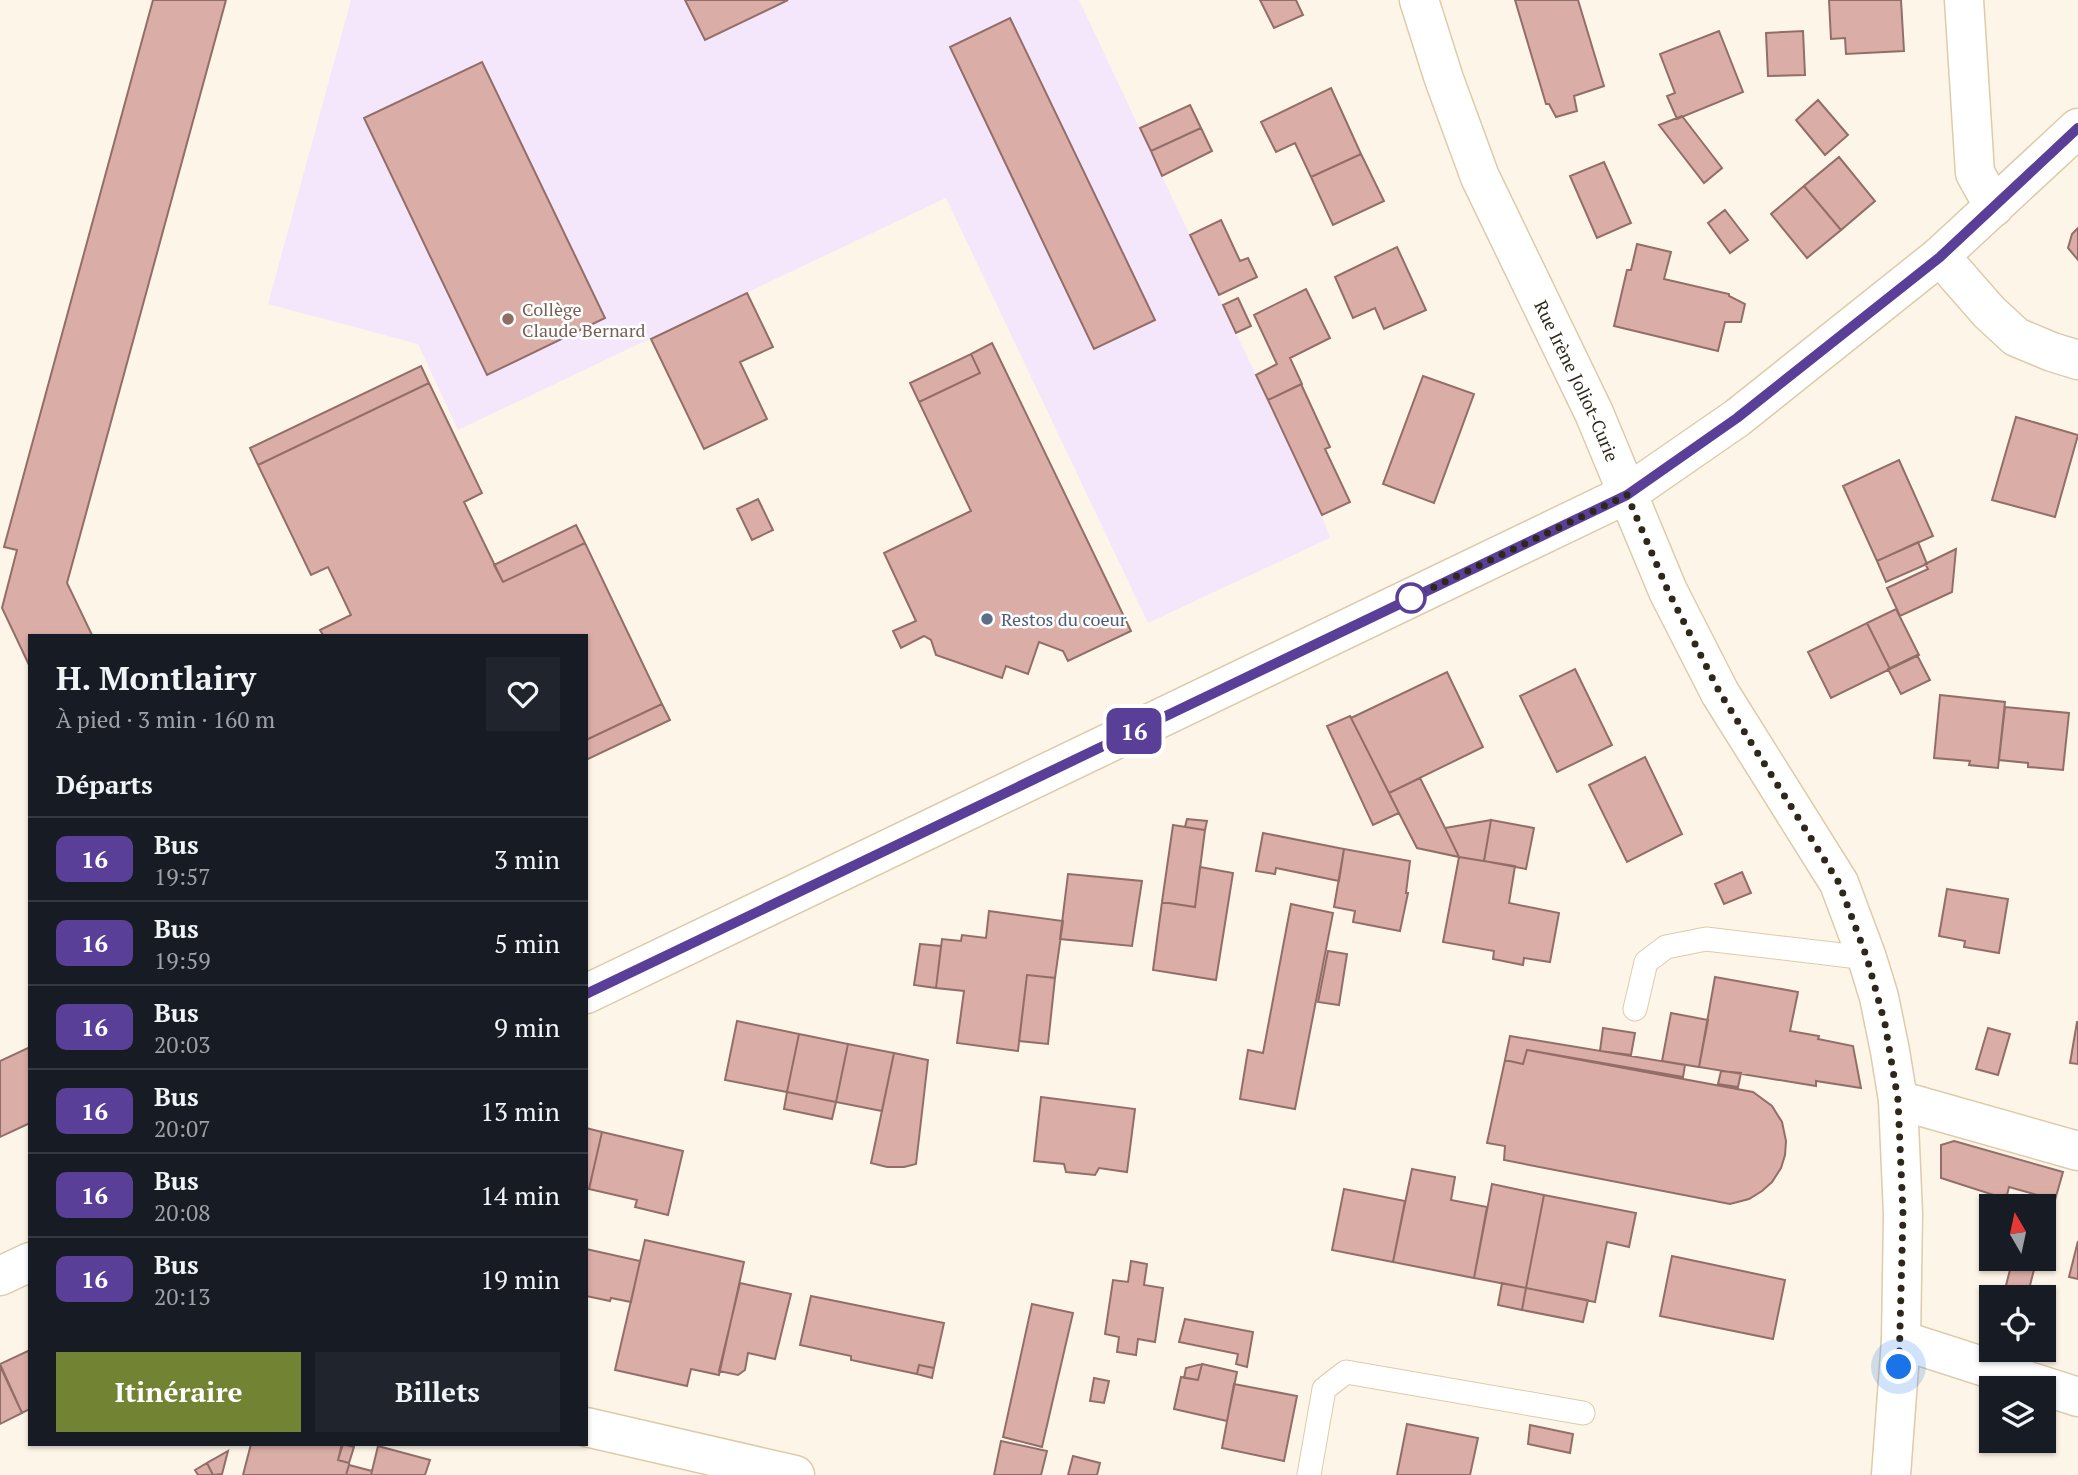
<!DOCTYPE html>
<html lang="fr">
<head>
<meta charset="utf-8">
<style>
  :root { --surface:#171b24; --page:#20242c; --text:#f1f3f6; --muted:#9ea1a6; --line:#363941; --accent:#728333 }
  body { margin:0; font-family:"PT Serif",serif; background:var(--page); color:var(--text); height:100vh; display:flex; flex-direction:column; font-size:26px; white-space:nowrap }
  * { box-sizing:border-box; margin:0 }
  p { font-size:23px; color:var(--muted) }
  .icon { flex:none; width:38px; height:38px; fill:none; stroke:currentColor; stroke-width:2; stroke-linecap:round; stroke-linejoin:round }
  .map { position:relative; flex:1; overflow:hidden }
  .sheet { position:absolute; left:28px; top:634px; width:560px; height:812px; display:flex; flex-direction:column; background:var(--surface); border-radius:0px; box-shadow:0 2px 5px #0004 }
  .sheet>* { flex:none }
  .badge { padding:0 14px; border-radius:10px; font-size:24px; line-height:46px }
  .needle { width:46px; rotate:351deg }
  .fabs { position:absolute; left:1979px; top:1194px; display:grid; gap:14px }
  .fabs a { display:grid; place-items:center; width:77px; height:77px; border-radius:0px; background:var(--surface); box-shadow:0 2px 5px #0004; font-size:35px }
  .you { position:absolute; width:35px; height:35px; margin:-18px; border:5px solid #fff; border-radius:50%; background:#1a73e8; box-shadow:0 0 0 10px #1a73e833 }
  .map>.badge { position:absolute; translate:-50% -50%; box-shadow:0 0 0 4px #fff }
  h2 { padding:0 28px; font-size:26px; line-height:63px }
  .round { display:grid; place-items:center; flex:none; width:74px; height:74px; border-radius:0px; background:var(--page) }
  .summary { display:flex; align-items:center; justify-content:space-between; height:119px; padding:0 28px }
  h1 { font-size:33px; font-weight:700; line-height:52px }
  .cta { display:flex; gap:14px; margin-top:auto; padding:14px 28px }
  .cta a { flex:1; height:80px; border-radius:0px; background:var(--accent); color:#fff; font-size:28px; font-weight:700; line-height:80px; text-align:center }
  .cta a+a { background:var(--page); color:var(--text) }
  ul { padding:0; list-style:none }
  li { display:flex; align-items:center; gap:21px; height:84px; padding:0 28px; border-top:2px solid var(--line) }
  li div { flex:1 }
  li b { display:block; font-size:26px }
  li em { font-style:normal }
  li .badge { min-width:77px; font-weight:700; text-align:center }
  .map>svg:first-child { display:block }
  .education { fill:#f4e7fb }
  .building { fill:#dbada7; stroke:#936e69; stroke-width:2 }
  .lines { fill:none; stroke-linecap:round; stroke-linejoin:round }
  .lane-casing { stroke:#ddcbaa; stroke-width:25 }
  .street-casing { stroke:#ddcbaa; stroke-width:41 }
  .secondary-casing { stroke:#ddcbaa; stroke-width:41 }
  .lane { stroke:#fff; stroke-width:23 }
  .street { stroke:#fff; stroke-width:38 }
  .secondary { stroke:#fff; stroke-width:38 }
  .line-casing { stroke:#fff; stroke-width:16 }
  .line { stroke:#5a3f99; stroke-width:10 }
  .walk { stroke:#2e271a; stroke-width:7; stroke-dasharray:0 12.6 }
  .education-dot { fill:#8d6e63; stroke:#fff; stroke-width:2.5 }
  .stop-dot { fill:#fff; stroke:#5a3f99; stroke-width:3.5 }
  .service-dot { fill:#5c6f8a; stroke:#fff; stroke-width:2.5 }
  .labels { text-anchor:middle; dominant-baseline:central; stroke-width:5; stroke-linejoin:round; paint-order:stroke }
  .education-label { font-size:18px; fill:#785e54; stroke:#fff; text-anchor:start }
  .street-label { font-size:18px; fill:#2e271a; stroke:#fff }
  .service-label { font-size:18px; fill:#4e5e75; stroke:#fff; text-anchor:start }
</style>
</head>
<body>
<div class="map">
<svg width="2078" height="1475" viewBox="0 0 2078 1475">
  <rect width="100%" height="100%" fill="#fdf6e8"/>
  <path class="education" d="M351 0H1079L1322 515 1330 538 1148 623 946 198 458 430 418 344 268 304Z"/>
  <path class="building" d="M153 0H226L67 583 92 635H30V667L2 608 17 550 4 547Z
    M685 0H788L705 40Z
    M1260 0H1296L1303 15 1274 28Z
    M1515 0H1578L1604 86 1574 96 1577 111 1556 117 1549 104H1546Z
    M1829 0H1901L1904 51 1846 54 1845 38 1831 39Z
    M1010 18 1155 320 1094 349 950 47Z
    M1719 31 1743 92 1677 119 1667 96 1675 93 1660 54Z
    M1803 31 1805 75 1768 76 1766 33Z
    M482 62 605 318 487 375 364 118Z
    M1331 88 1361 154 1311 177 1295 143 1276 152 1261 122Z
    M1818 100 1848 135 1825 155 1796 120Z
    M1190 105 1201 128 1151 151 1140 128Z
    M1682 116 1722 168 1704 183 1659 125Z
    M1201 128 1212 151 1162 176 1151 151Z
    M1361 154 1384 201 1333 225 1311 177Z
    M1839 157 1875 201 1841 230 1804 186Z
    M1604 162 1631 223 1597 238 1570 176Z
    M1804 186 1841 230 1807 258 1771 214Z
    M1725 210 1748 240 1730 253 1708 223Z
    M1221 220 1240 261 1248 258 1257 277 1219 295 1190 235Z
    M2078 228V260L2068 248 2072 234Z
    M1637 244 1671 252 1664 279 1729 294V296L1745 304 1741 322H1725L1718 351 1614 326 1627 270H1631Z
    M1397 247 1426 310 1384 329 1375 308 1353 318 1335 277Z
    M1306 289 1330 338 1290 358 1302 384 1268 400 1256 375 1277 364 1254 315Z
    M747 293 773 347 740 362 767 419 704 449 651 339Z
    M1238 298 1251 326 1236 333 1223 305Z
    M992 343 1131 631 1068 661 1063 651 1039 642 1028 674 1006 666 1002 678 936 655 931 640 924 636 901 648 893 631 916 621 884 553 971 511 919 402 980 373 971 354Z
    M971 354 980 373 919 402 910 383Z
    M421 366 429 383 258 465 250 448Z
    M1423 376 1474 394 1434 503 1383 484Z
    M429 383 482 493 464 502 503 582 585 543 662 704 586 740V635H323L320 630 351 615 328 567 311 575 258 465Z
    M1301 384 1330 447 1325 449 1350 502 1322 515 1268 400Z
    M2016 417 2078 435 2055 517 1992 500Z
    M1899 460 1933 536 1877 561 1843 486Z
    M758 499 773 530 752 540 737 509Z
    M576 525 585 543 503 582 494 565Z
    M1918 542 1927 564 1886 582 1877 561Z
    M1956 549 1952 592 1900 616 1887 588 1928 569 1925 564Z
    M1896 609 1919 655 1890 669 1867 623Z
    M1867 623 1890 669 1831 698 1808 652Z
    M1917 655 1930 680 1901 694 1888 669Z
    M1575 669 1612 745 1557 772 1520 696Z
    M1447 672 1483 747 1389 793 1351 718Z
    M1940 695 2005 702 1998 768 1969 765 1970 761 1934 758Z
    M662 704 670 720 586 760V740Z
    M2005 707 2069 713 2063 770 2028 767V763L1999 760Z
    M1350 716 1399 813 1373 825 1327 726Z
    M1645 757 1682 834 1627 862 1589 785Z
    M1420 778 1445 828 1459 857 1417 848 1399 813 1389 793Z
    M1187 819 1207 821 1205 830 1185 827Z
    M1491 820 1484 861 1459 857 1445 828Z
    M1491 820 1534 828 1526 869 1484 861Z
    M1173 825 1205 830 1195 907 1162 902Z
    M1263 833 1344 849 1339 881 1276 868 1275 874 1256 871Z
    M1344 849 1410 861 1406 893H1408L1400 931 1353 922 1355 911 1334 907Z
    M1459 857 1515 866 1509 903 1559 913 1550 962 1524 958 1523 965 1493 959 1494 951 1443 942Z
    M1200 867 1233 873 1216 980 1153 970 1162 902 1195 907Z
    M1742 872 1751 893 1724 904 1715 884Z
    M1068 874 1142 881 1132 946 1060 939Z
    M1947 889 2008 899 1999 953 1964 947 1965 941 1939 936Z
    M1291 904 1333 913 1295 1109 1240 1099 1248 1050 1263 1053Z
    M989 911 1063 921 1055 978 1027 975 1018 1051 957 1043 964 991 936 988 942 939 961 941 962 935 986 938Z
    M920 944 941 946 936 988 914 985Z
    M1328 951 1347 954 1339 1005 1318 1002Z
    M1027 975 1055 978 1048 1044 1019 1041Z
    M1715 977 1798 992 1790 1031 1819 1036 1818 1039 1853 1046 1861 1088 1816 1081V1086L1699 1067Z
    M1671 1013 1708 1020 1699 1067 1662 1061Z
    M737 1021 799 1034 787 1092 725 1080Z
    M2077 1022H2078V1064L2070 1063Z
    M1603 1028 1635 1033 1631 1055 1600 1051Z
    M1988 1028 2010 1034 1998 1075 1976 1069Z
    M799 1034 848 1044 836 1102 787 1092Z
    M1510 1036 1685 1065 1683 1077 1527 1050 1523 1064 1505 1060Z
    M848 1044 894 1053 882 1111 836 1102Z
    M30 1047V1123L0 1137V1061Z
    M1527 1050 1753 1092 1772 1106 1782 1122 1786 1141 1785 1155 1781 1168 1772 1182 1762 1191 1749 1199 1730 1204 1504 1160 1505 1146 1487 1143 1505 1060 1523 1064Z
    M894 1053 928 1060 916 1164 904 1167H887L871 1163Z
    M1721 1071 1741 1073 1738 1087 1718 1084Z
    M787 1092 836 1102 832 1119 784 1109Z
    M1041 1097 1135 1109 1127 1172 1099 1168 1095 1175 1066 1172 1064 1164 1034 1161Z
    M586 1128 602 1132 589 1189 586 1188Z
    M602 1132 683 1151 668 1215 635 1207 637 1200 589 1189Z
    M1954 1141 2063 1172 2055 1200 2009 1187 2006 1199 1941 1178V1145Z
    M1412 1169 1455 1177 1451 1200 1487 1207 1474 1278 1393 1262Z
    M1492 1184 1544 1195 1526 1288 1474 1278Z
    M1344 1189 1405 1201 1393 1262 1332 1250Z
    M1544 1195 1636 1213 1629 1247 1607 1242 1595 1302 1526 1288Z
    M645 1240 744 1262 719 1375 691 1369 687 1386 615 1370Z
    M2078 1241V1279L2069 1277Z
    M586 1249 640 1261 631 1302 611 1298 610 1301 586 1296Z
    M1672 1256 1785 1280 1773 1339 1660 1316Z
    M2013 1258H2037L2027 1297H2003Z
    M1131 1261 1147 1264 1144 1285 1163 1288 1155 1342 1138 1339 1136 1355 1117 1352 1119 1337 1105 1334 1113 1280 1128 1282Z
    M740 1283 791 1294 775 1359 748 1353 745 1370 738 1375 719 1371Z
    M1502 1283 1526 1288 1522 1310 1498 1305Z
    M1526 1288 1588 1300 1583 1322 1522 1310Z
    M811 1296 944 1323 934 1368 919 1365 917 1374 851 1360V1356L800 1345Z
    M1032 1304 1073 1313 1042 1447 1003 1437Z
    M1185 1319 1253 1332 1247 1367 1236 1364 1238 1354 1179 1342Z
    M30 1350V1409L22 1413 0 1364Z
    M1202 1364 1198 1380 1184 1378 1186 1368Z
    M1202 1364 1237 1372 1227 1421 1174 1409 1181 1377 1198 1380Z
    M919 1365 934 1368 932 1378 917 1374Z
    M0 1366 22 1413 0 1424Z
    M1094 1378 1109 1381 1104 1403 1090 1401Z
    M1234 1384 1297 1396 1284 1461 1222 1448Z
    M1407 1424 1478 1438 1470 1475H1397Z
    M1530 1425 1573 1434 1570 1453 1528 1444Z
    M1001 1441 1047 1451 1041 1475H994Z
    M251 1444H342L338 1460 349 1463V1465L346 1475H243Z
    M343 1444 354 1447 349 1463 338 1460Z
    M378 1446 430 1460 425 1475H371Z
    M228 1451 222 1474 213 1475 207 1463Z
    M1073 1456 1100 1463 1097 1475H1068Z
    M207 1463 213 1475H198L195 1470Z
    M349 1465 372 1471 371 1475H346Z"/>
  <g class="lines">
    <g class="lane-casing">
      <path id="lane" d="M1635 1009 1646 962 1666 947 1706 939 1867 958
        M1309 1475 1324 1389 1346 1372 1583 1413"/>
    </g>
    <g class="street-casing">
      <path id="street" d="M1964 0 1975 173 1994 207
        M1940 256 1989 312 2016 337 2052 352 2078 360
        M1898 1100 2078 1151
        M1901 1340 2078 1397
        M586 1427 795 1475"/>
    </g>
    <g class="secondary-casing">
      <g id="secondary">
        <path id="s1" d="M1419 0 1444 79 1480 177 1594 413 1668 591 1720 693 1839 883 1867 958 1879 997 1890 1051 1898 1100 1903 1214 1901 1340 1891 1475"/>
        <path d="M586 994 1627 494 1737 418 1940 256 2078 128"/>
        <path d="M0 1276 30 1262"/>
      </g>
    </g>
    <use href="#lane" class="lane"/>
    <use href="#street" class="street"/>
    <use href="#secondary" class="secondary"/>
  </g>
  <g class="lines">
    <g class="line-casing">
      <path id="line" d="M586 994 1627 495 1737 418 1940 257 2078 128"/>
    </g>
    <use href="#line" class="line"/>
    <path class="walk" d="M1411 598 1627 495 1668 591 1720 693 1839 883 1867 958 1885 1024 1898 1100 1903 1214 1899 1367"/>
  </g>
  <circle class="education-dot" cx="508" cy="319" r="7"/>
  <circle class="stop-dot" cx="1411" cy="598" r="14"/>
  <circle class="service-dot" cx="987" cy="619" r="7"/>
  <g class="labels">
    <g class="education-label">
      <text x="522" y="309">Collège<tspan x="522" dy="21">Claude Bernard</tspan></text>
    </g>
    <g class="street-label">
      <text stroke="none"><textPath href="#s1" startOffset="413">Rue Irène Joliot-Curie</textPath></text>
    </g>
    <g class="service-label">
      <text x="1001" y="619">Restos du coeur</text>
    </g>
  </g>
</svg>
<div class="fabs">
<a><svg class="needle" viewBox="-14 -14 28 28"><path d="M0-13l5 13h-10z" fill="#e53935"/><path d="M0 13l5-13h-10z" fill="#9ea1a6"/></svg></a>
<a><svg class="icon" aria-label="locate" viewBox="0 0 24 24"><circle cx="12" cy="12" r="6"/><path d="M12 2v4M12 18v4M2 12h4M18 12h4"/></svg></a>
<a><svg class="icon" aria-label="layers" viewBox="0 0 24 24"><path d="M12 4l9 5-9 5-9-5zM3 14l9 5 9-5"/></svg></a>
</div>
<div class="you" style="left:1899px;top:1367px"></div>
<b class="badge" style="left:1134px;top:731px;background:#5a3f99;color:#fff">16</b>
<section class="sheet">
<div class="summary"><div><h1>H. Montlairy</h1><p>À pied · 3 min · 160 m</p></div><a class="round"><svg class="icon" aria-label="heart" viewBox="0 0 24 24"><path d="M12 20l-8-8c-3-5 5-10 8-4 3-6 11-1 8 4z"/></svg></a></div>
<h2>Départs</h2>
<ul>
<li><span class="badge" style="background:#5a3f99;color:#fff">16</span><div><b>Bus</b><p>19:57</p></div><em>3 min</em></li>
<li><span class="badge" style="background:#5a3f99;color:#fff">16</span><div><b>Bus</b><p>19:59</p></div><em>5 min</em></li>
<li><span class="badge" style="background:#5a3f99;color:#fff">16</span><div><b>Bus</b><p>20:03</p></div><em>9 min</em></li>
<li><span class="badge" style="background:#5a3f99;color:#fff">16</span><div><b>Bus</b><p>20:07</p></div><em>13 min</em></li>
<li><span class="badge" style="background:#5a3f99;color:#fff">16</span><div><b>Bus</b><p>20:08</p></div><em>14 min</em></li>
<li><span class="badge" style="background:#5a3f99;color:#fff">16</span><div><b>Bus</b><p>20:13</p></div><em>19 min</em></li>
</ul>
<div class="cta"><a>Itinéraire</a><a>Billets</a></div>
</section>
</div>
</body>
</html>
